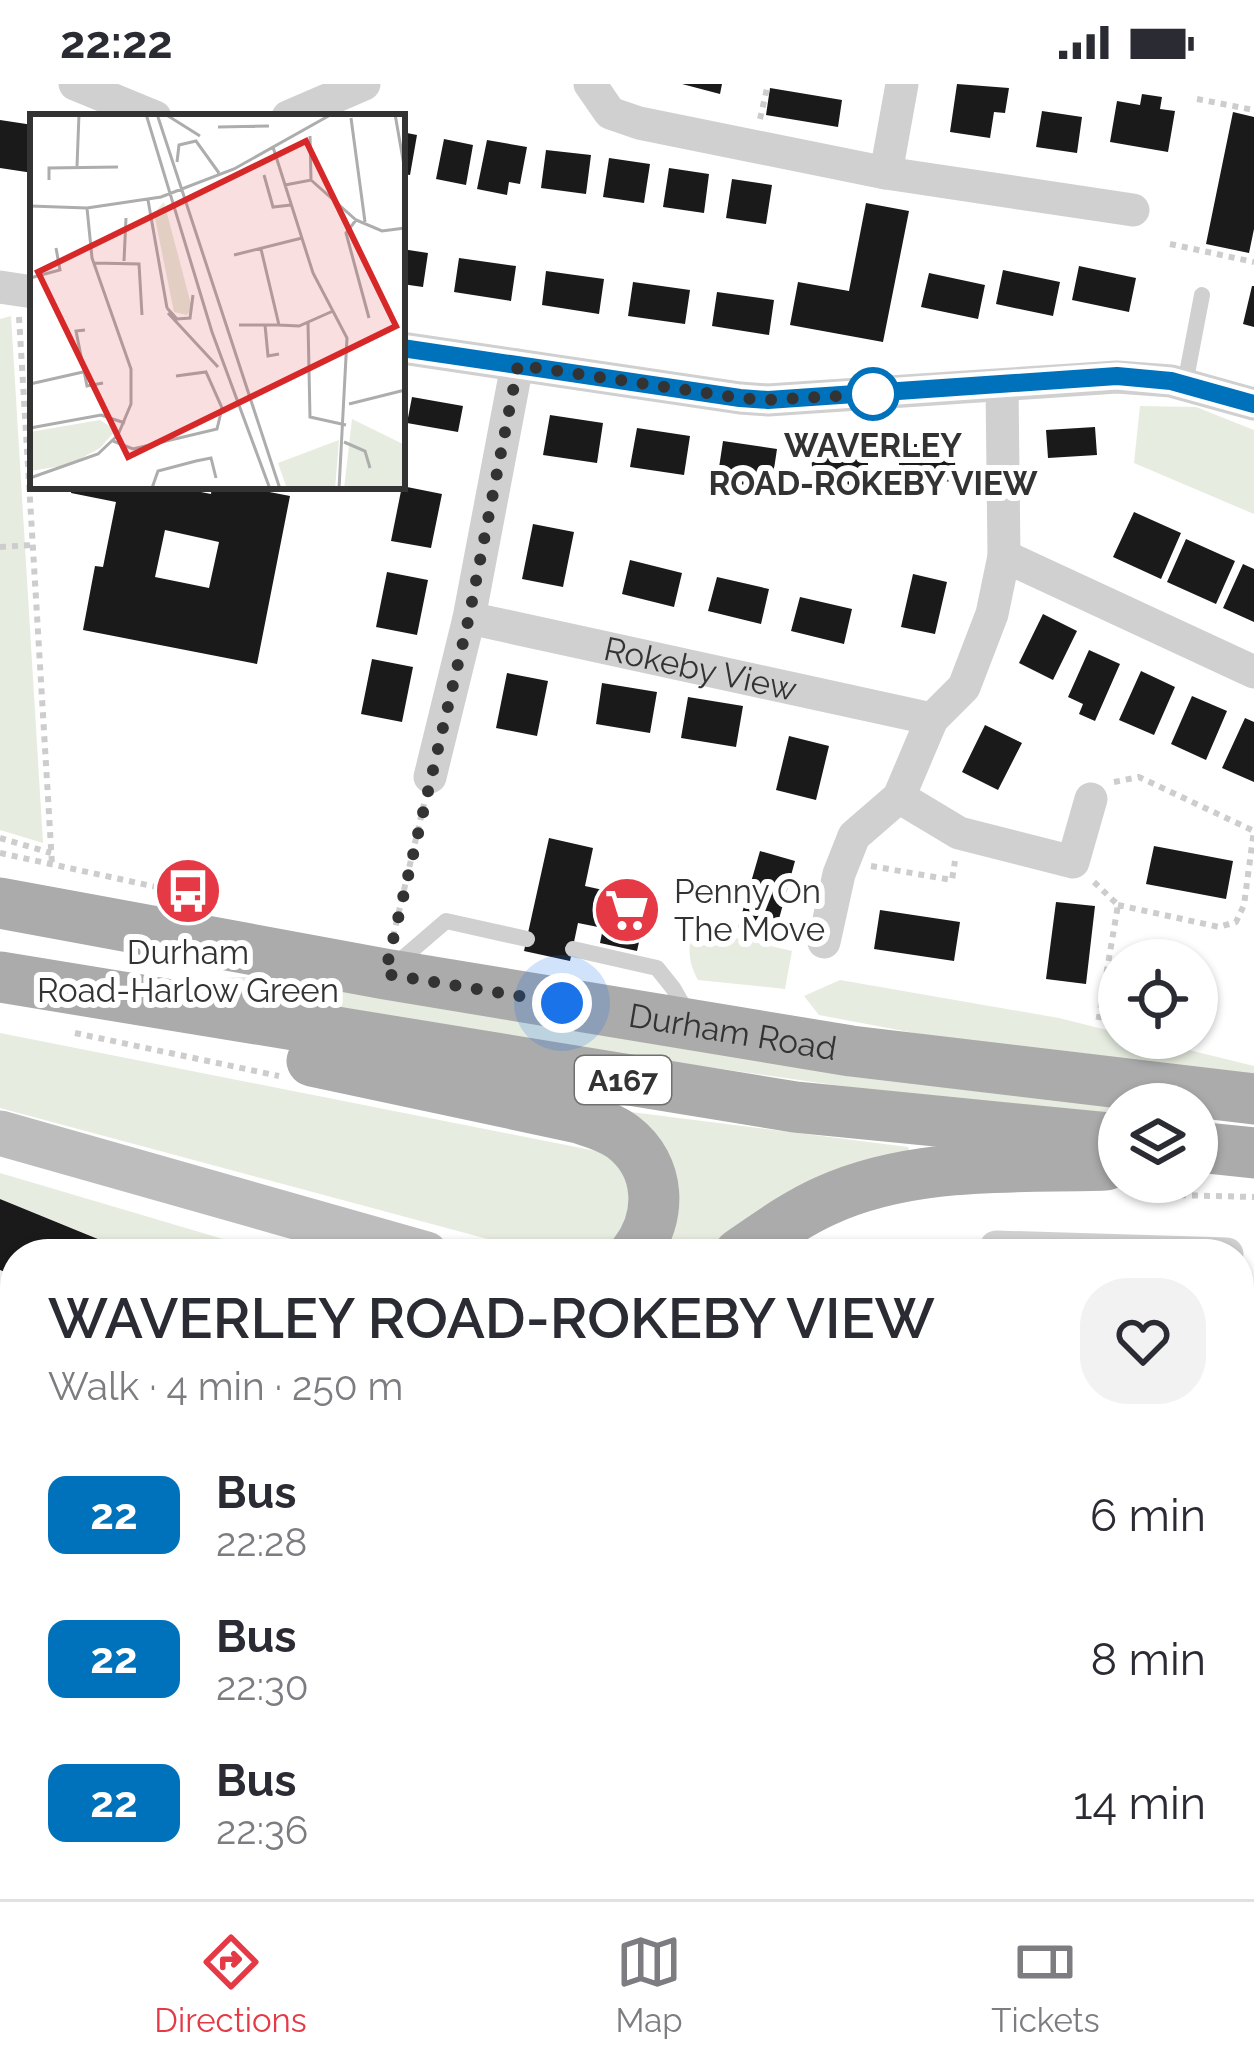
<!DOCTYPE html>
<html lang="en">
<head>
<meta charset="utf-8">
<style>
  :root { --surface:#fff; --page:#f2f2f3; --text:#2b2b33; --muted:#7c7c81; --line:#e1e1e2; --accent:#e63946 }
  body { margin:0; font-family:Raleway,sans-serif; background:var(--page); color:var(--text); height:100vh; display:flex; flex-direction:column; font-size:45px; white-space:nowrap }
  * { box-sizing:border-box; margin:0 }
  p { font-size:39px; color:var(--muted) }
  .icon { flex:none; width:66px; height:66px; fill:none; stroke:currentColor; stroke-width:2; stroke-linecap:round; stroke-linejoin:round }
  .map { position:relative; flex:1; overflow:hidden }
  .drawer { position:absolute; left:0px; top:1155px; width:1254px; height:660px; display:flex; flex-direction:column; background:var(--surface); border-radius:48px 48px 0 0; box-shadow:0 3px 9px #0004 }
  .drawer>* { flex:none }
  .badge { padding:0 24px; border-radius:18px; font-size:42px; line-height:78px }
  .fabs { position:absolute; left:1098px; top:855px; display:grid; gap:24px }
  .fabs a { display:grid; place-items:center; width:120px; height:120px; border-radius:50%; background:var(--surface); box-shadow:0 3px 9px #0004; font-size:60px }
  .you { position:absolute; width:60px; height:60px; margin:-30px; border:9px solid #fff; border-radius:50%; background:#1a73e8; box-shadow:0 0 0 18px #1a73e833 }
  .map>.badge { position:absolute; translate:-50% -50%; box-shadow:0 0 0 6px #fff }
  .round { display:grid; place-items:center; flex:none; width:126px; height:126px; border-radius:48px; background:var(--page) }
  .summary { display:flex; align-items:center; justify-content:space-between; height:204px; padding:0 48px }
  h1 { font-size:57px; font-weight:600; line-height:90px }
  ul { padding:0; list-style:none }
  li { display:flex; align-items:center; gap:36px; height:144px; padding:0 48px }
  li div { flex:1 }
  li b { display:block; font-size:45px }
  li em { font-style:normal }
  li .badge { min-width:132px; font-weight:700; text-align:center }
  .status { display:flex; justify-content:space-between; align-items:center; height:84px; padding:0 60px; background:var(--surface); direction:ltr }
  .status svg { height:33px; fill:currentColor }
  .tab-bar { display:flex; justify-content:space-around; align-items:center; height:168px; border-top:3px solid var(--line); background:var(--surface); font-size:33px; color:var(--muted) }
  .tab-bar a { display:grid; justify-items:center; gap:6px }
  .tab-bar .active { color:var(--accent) }
  .map>svg:first-child { display:block }
  .green { fill:#e6ecdf }
  .building { fill:#1a1a1a; fill-rule:evenodd }
  .lines { fill:none; stroke-linecap:round; stroke-linejoin:round }
  .path { stroke:#cdcdcd; stroke-width:6; stroke-dasharray:6 6; stroke-linecap:butt }
  .lane { stroke:#d0d0d0; stroke-width:16 }
  .street { stroke:#d0d0d0; stroke-width:33 }
  .secondary { stroke:#bdbdbd; stroke-width:45 }
  .primary { stroke:#ababab; stroke-width:51 }
  .line-casing { stroke:#fff; stroke-width:27 }
  .line { stroke:#0072bc; stroke-width:18 }
  .walk { stroke:#333; stroke-width:12; stroke-dasharray:0 21.6 }
  .stop-dot { fill:#fff; stroke:#0072bc; stroke-width:6 }
  .labels { text-anchor:middle; dominant-baseline:central; stroke-width:12; stroke-linejoin:round; paint-order:stroke }
  .shield { fill:#fff; stroke:#707070; stroke-width:3 }
  .shield-label { font-size:30px; font-weight:bold; fill:#333 }
  .stop-label { font-size:33px; font-weight:bold; fill:#333; stroke:#fff }
  .street-label { font-size:33px; fill:#333; stroke:#fff }
  .poi-label { font-size:33px; fill:#333; stroke:#fff; text-anchor:start }
  .inset-road { fill:none; stroke:#adadad; stroke-width:3 }
  .view { fill:#d62828; fill-opacity:0.15; stroke:#d62828; stroke-width:6 }
  .inset-edge { fill:none; stroke:#333; stroke-width:6 }
</style>
</head>
<body>
<div class="status"><b>22:22</b><svg viewBox="0 0 49 12"><path d="M0 12V9h3v3zM5 12V6h3v6zM10 12V3h3v9zM15 12V0h3v12zM26 1h20v11H26zM47 4h2v5h-2z"/></svg></div>
<div class="map">
<svg width="1254" height="1815" viewBox="0 0 1254 1815">
  <rect width="100%" height="100%" fill="#fff"/>
  <path class="green" d="M11 232 43 759 0 746V235Z
    M1140 322 1196 323 1254 346V430L1134 379Z
    M692 844 792 867 785 905 698 896C688 878 688 864 692 844Z
    M284 891 1119 1020V1030L926 1014 290 924 224 894Z
    M840 896 1059 934 1119 949V954H1140L1254 982V994L967 959 819 931 804 912Z
    M0 949 606 1069 618 1073 635 1116 613 1164 603 1170H544L0 1024Z
    M623 1027 908 1063 912 1073 769 1127 712 1170H651Z
    M0 1089 274 1170H136L0 1115Z
    M0 1387 15 1393V1436L0 1431Z
    M1031 1800H1052L1076 1810 1078 1815H1009Z"/>
  <path class="building" d="M682 0H722L720 10Z
    M957 0 1009 4 1005 29 994 28 990 54 950 48Z
    M770 4 842 16 838 43 766 31Z
    M1142 10 1162 13 1160 25 1175 27 1168 68 1110 58 1117 17 1140 21Z
    M1042 27 1082 33 1077 69 1036 63Z
    M1233 28 1254 33V145L1249 169 1206 160Z
    M0 36 33 41V89L0 84Z
    M402 48 417 51 410 91 402 90Z
    M444 55 473 61 466 101 436 95Z
    M487 56 527 63 520 100 509 98 507 111 477 105Z
    M546 66 591 71 586 110 541 104Z
    M609 74 650 80 644 119 603 113Z
    M669 84 709 90 704 129 663 123Z
    M732 95 772 101 766 140 726 134Z
    M866 119 909 127 883 258 790 241 798 198 849 207Z
    M402 165 428 169 423 203 402 200Z
    M459 174 516 182 511 217 454 208Z
    M1079 182 1136 194 1129 228 1072 216Z
    M1003 186 1060 198 1053 232 996 220Z
    M546 187 604 195 599 230 542 221Z
    M929 189 985 201 978 235 921 223Z
    M633 198 690 206 685 240 628 232Z
    M1252 202H1254V243L1243 240Z
    M717 208 774 216 769 251 712 242Z
    M412 313 463 322 458 348 407 339Z
    M550 331 603 339 597 379 543 371Z
    M1095 343 1097 371 1048 374 1046 346Z
    M637 344 690 352 684 391 630 383Z
    M723 357 777 365 771 405 717 397Z
    M954 358 956 397 900 400 898 361Z
    M867 361 869 400 813 403 811 364Z
    M72 402H171L211 410 212 402H239L290 412 257 580 83 546 95 482 103 483 116 418 71 409ZM165 446 219 458 209 504 155 493Z
    M402 402 442 410 431 464 391 457Z
    M1134 428 1181 449 1161 495 1113 473Z
    M533 440 574 448 563 503 522 495Z
    M1186 455 1235 477 1216 520 1167 498Z
    M630 476 682 489 674 523 622 510Z
    M1243 480 1254 485V538L1223 524Z
    M387 488 428 496 417 551 376 543Z
    M913 490 947 498 935 550 901 543Z
    M717 493 769 505 761 540 708 527Z
    M800 513 852 525 844 560 791 547Z
    M1043 530 1077 547 1053 596 1019 579Z
    M1089 566 1120 580 1095 637 1079 630 1083 620 1068 613Z
    M372 575 413 583 402 638 361 630Z
    M1141 587 1175 603 1154 651 1119 636Z
    M507 589 548 597 537 652 496 644Z
    M602 599 657 608 650 649 596 640Z
    M1192 612 1227 627 1206 676 1171 660Z
    M688 613 743 622 736 663 681 654Z
    M1245 634 1254 638V698L1222 684Z
    M985 641 1022 659 998 706 962 688Z
    M789 652 829 662 816 716 776 706Z
    M549 754 593 764 585 802 612 808 614 796 651 804 637 867 600 859 603 844 578 839 570 877 524 867Z
    M1154 762 1233 777 1226 815 1146 800Z
    M760 767 795 777 774 853 738 843Z
    M1056 818 1095 822 1086 900 1046 895Z
    M880 826 960 838 954 877 874 865Z
    M0 1115 115 1162 112 1170H15V1192L0 1186Z
    M0 1268 15 1274 8 1296 15 1299V1367L0 1361Z"/>
  <g class="lines">
    <path class="path" d="M1197 15 1254 26
      M760 35 768 0
      M1170 160 1254 178
      M19 233 52 780
      M0 463 32 461
      M1114 698 1139 693 1254 747
      M0 754 51 769
      M0 769 184 809
      M871 782 952 796 955 777
      M1094 798 1118 821 1098 939
      M1118 821 1219 843 1236 838 1244 821 1254 746
      M393 853 424 720
      M75 949 279 992
      M1132 1110 1254 1113
      M0 1503 15 1506
      M252 1800 257 1815
      M177 1815 180 1800
      M265 1815 268 1800
      M823 1815 827 1800"/>
    <path class="lane" d="M1185 300 1202 211
      M573 865 657 884 673 904 688 930
      M396 880 446 837 527 855
      M0 1234 3 1243 15 1248"/>
    <g class="street">
      <path d="M75 0 155 33"/>
      <path d="M590 0 610 29 639 39 886 89 1133 126"/>
      <path d="M288 33 364 0"/>
      <path d="M886 89 902 0"/>
      <path d="M0 203 33 208"/>
      <path d="M402 264 740 314 768 316 1117 293 1171 297 1254 320"/>
      <path d="M1004 472 1254 588"/>
      <path id="s1" d="M469 534 932 635 964 603 992 530 1004 472 1002 302"/>
      <path d="M430 693 469 534 517 281"/>
      <path d="M899 713 959 749 1073 778 1091 715"/>
      <path d="M824 858 839 790 854 752 899 713 932 635"/>
      <path d="M993 1170 996 1163 1227 1170"/>
      <path d="M0 1675 15 1679"/>
      <path d="M1239 1690 1254 1616"/>
      <path d="M553 1800 607 1815"/>
      <path d="M24 1815 27 1800"/>
      <path d="M764 1815 768 1800"/>
      <path d="M973 1815 985 1800"/>
      <path d="M1193 1815 1206 1800"/>
    </g>
    <path class="secondary" d="M0 1049 426 1170
      M0 1460 15 1464
      M1098 1800 1107 1815"/>
    <g class="primary">
      <path id="s2" d="M0 819 385 890 851 967 1254 1015"/>
      <path d="M0 893 795 1023 1119 1055"/>
      <path d="M312 977 579 1034C594 1039 610 1043 623 1053 661 1082 663 1133 634 1170"/>
      <path d="M1197 1063 1254 1069"/>
      <path d="M739 1170C767 1151 794 1131 825 1117 912 1077 1013 1084 1106 1081"/>
    </g>
  </g>
  <g class="lines">
    <g class="line-casing">
      <path id="line" d="M402 264 740 314 768 316 1117 292 1171 297 1254 320"/>
    </g>
    <use href="#line" class="line"/>
    <path class="walk" d="M562 919 385 890 469 533 518 281 740 314 768 316 873 310"/>
  </g>
  <defs>
    <g id="bus-disc" transform="scale(3.45)"><circle r="9.5" fill="#e63946" stroke="#fff"/><path d="M-5-6H5V4H4V6H2V4H-2V6H-4V4H-5ZM-3.5-4V0h7V-4ZM-3.5 1.2v1.5H-2V1.2ZM2 1.2v1.5H3.5V1.2Z" fill="#fff"/></g>
    <g id="supermarket-disc" transform="scale(3.45)"><circle r="9.5" fill="#e63946" stroke="#fff"/><path d="M-6-5.5h2.5l.6 2H6L4.5 2H-2.5L-4.4-4H-6ZM-1.5 3.2a1.3 1.3 0 1 0 .1 0ZM3 3.2a1.3 1.3 0 1 0 .1 0Z" fill="#fff"/></g>
  </defs>
  <g fill-rule="evenodd">
    <use href="#bus-disc" x="188" y="807"/>
    <use href="#supermarket-disc" x="627" y="826"/>
  </g>
  <circle class="stop-dot" cx="873" cy="310" r="24"/>
  <g class="labels">
    <rect class="shield" x="575" y="972" width="96" height="48" rx="9"/>
    <g class="shield-label">
      <text x="623" y="996">A167</text>
    </g>
    <g class="stop-label">
      <text x="873" y="361">WAVERLEY<tspan x="873" dy="38">ROAD-ROKEBY VIEW</tspan></text>
    </g>
    <g class="street-label">
      <text stroke="none"><textPath href="#s1" startOffset="237">Rokeby View</textPath></text>
      <text stroke="none"><textPath href="#s2" startOffset="744">Durham Road</textPath></text>
    </g>
    <g class="poi-label">
      <text x="674" y="807">Penny On<tspan x="674" dy="38">The Move</tspan></text>
      <text x="188" y="868" text-anchor="middle">Durham<tspan x="188" dy="38">Road-Harlow Green</tspan></text>
    </g>
  </g>
  <g transform="translate(30 30)">
    <rect width="375" height="375" fill="#fff"/>
    <path d="M134 88 162 194 157 201 144 198 124 99ZM322 305 375 331V375H314ZM70 306 86 316 70 334 39 351 0 357V318ZM309 326 305 375H257L248 349Z" fill="#e6ecdf"/>
    <path class="inset-road" d="M116 0 182 218 240 375M127 0 250 375M135 0 170 22M365 0 375 57M321 4 335 108M188 13 239 12M280 22 281 66M243 33 283 159 317 224 309 375M147 48 149 31 166 27 189 59M47 52 49 0M234 61 243 93 261 91M19 66V54L88 53M255 71 281 66 326 106 352 117 375 114M118 86 137 194M0 92 57 94 131 83 204 55 302 0M326 106 316 119 339 204M231 135 249 211 269 212 303 197M204 141 272 124M94 147 96 104M64 149 109 150 112 201M0 164 30 156 26 134M137 194 147 205 160 204 163 181M138 199 188 253M278 209 280 303 316 311M209 211H249M235 211 238 242 249 240M55 216 46 217 57 272 73 269M0 270 53 258M319 290 375 276M0 314 71 301 95 309M83 327 103 335 187 315 192 294 176 258 146 262M314 328 335 337 340 354M0 364 68 340 88 321 101 290V255L62 144 57 94M122 374 128 357 166 347 181 344 186 364"/>
    <path class="view" d="M276 27 366 212 98 343 8 158Z"/>
    <rect width="375" height="375" class="inset-edge"/>
  </g>
</svg>
<div class="fabs">
<a><svg class="icon" aria-label="locate" viewBox="0 0 24 24"><circle cx="12" cy="12" r="6"/><path d="M12 2v4M12 18v4M2 12h4M18 12h4"/></svg></a>
<a><svg class="icon" aria-label="layers" viewBox="0 0 24 24"><path d="M12 4l9 5-9 5-9-5zM3 14l9 5 9-5"/></svg></a>
</div>
<div class="you" style="left:562px;top:919px"></div>
<section class="drawer">
<div class="summary"><div><h1>WAVERLEY ROAD-ROKEBY VIEW</h1><p>Walk · 4 min · 250 m</p></div><a class="round"><svg class="icon" aria-label="heart" viewBox="0 0 24 24"><path d="M12 20l-8-8c-3-5 5-10 8-4 3-6 11-1 8 4z"/></svg></a></div>
<ul>
<li><span class="badge" style="background:#0072bc;color:#fff">22</span><div><b>Bus</b><p>22:28</p></div><em>6 min</em></li>
<li><span class="badge" style="background:#0072bc;color:#fff">22</span><div><b>Bus</b><p>22:30</p></div><em>8 min</em></li>
<li><span class="badge" style="background:#0072bc;color:#fff">22</span><div><b>Bus</b><p>22:36</p></div><em>14 min</em></li>
</ul>
</section>
</div>
<nav class="tab-bar">
<a class="active"><svg class="icon" aria-label="directions" viewBox="0 0 24 24"><path d="M12 3l9 9-9 9-9-9zM9 14v-3h6M13 9l2 2-2 2"/></svg>Directions</a>
<a><svg class="icon" aria-label="map" viewBox="0 0 24 24"><path d="M3 6l6-2 6 2 6-2v14l-6 2-6-2-6 2zM9 4v14M15 6v14"/></svg>Map</a>
<a><svg class="icon" aria-label="tickets" viewBox="0 0 24 24"><path d="M3 7h18v10H3zM15 7v10"/></svg>Tickets</a>
</nav>
</body>
</html>
